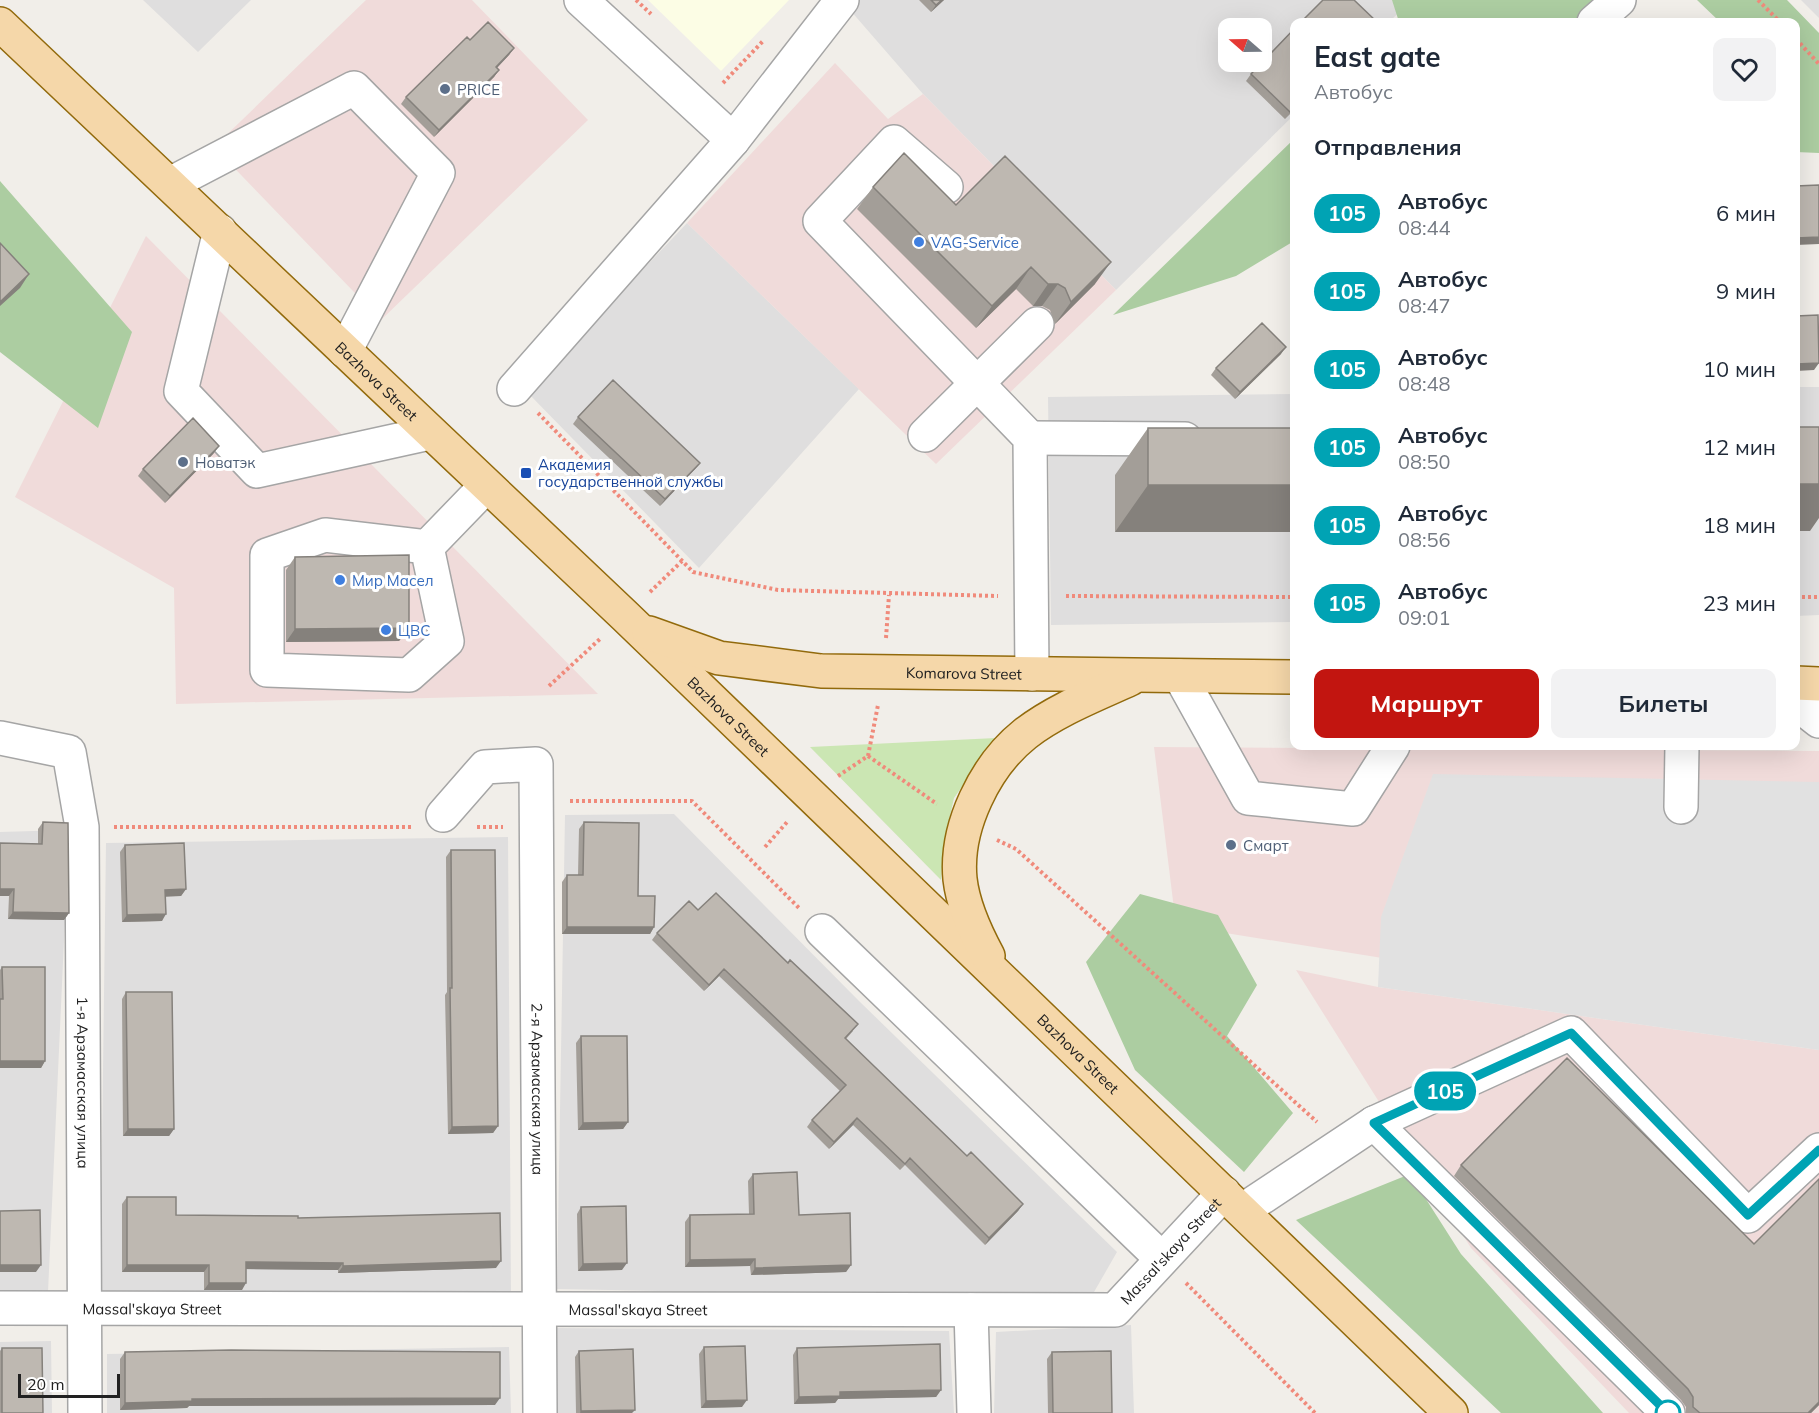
<!DOCTYPE html>
<html lang="ru">
<head>
<meta charset="utf-8">
<style>
  :root { --surface:#fff; --page:#f2f2f3; --text:#1f2937; --muted:#747a83; --accent:#c21510 }
  body { margin:0; font-family:Mulish,sans-serif; background:var(--page); color:var(--text); height:100vh; display:flex; flex-direction:column; font-size:22px; white-space:nowrap }
  * { box-sizing:border-box; margin:0 }
  p { font-size:20px; color:var(--muted) }
  .icon { flex:none; width:33px; height:33px; fill:none; stroke:currentColor; stroke-width:2; stroke-linecap:round; stroke-linejoin:round }
  .map { position:relative; flex:1; overflow:hidden }
  .details { position:absolute; left:1290px; top:18px; width:510px; height:732px; display:flex; flex-direction:column; background:var(--surface); border-radius:12px; box-shadow:0 6px 24px #0002 }
  .details>* { flex:none }
  .badge { padding:0 12px; border-radius:20px; font-size:21px; line-height:39px }
  .needle { width:39px; rotate:290deg }
  .tools { position:absolute; left:1218px; top:18px; display:grid; gap:12px }
  .tools a { display:grid; place-items:center; width:54px; height:54px; border-radius:12px; background:var(--surface); box-shadow:0 6px 24px #0002; font-size:30px }
  .scale { position:absolute; left:18px; bottom:15px; width:102px; box-sizing:border-box; padding-left:6px; border:3px solid #212121; border-top:0; font-size:16px; line-height:21px; white-space:nowrap; color:#212121; -webkit-text-stroke:4px #fff; paint-order:stroke }
  .map>.badge { position:absolute; translate:-50% -50%; box-shadow:0 0 0 3px #fff }
  h2 { padding:0 24px; font-size:22px; line-height:54px }
  .round { display:grid; place-items:center; flex:none; width:63px; height:63px; border-radius:12px; background:var(--page) }
  .headline { display:flex; align-items:center; justify-content:space-between; height:102px; padding:0 24px }
  h1 { font-size:28px; font-weight:700; line-height:45px }
  .button { display:flex; gap:12px; margin-top:auto; padding:12px 24px }
  .button a { flex:1; height:69px; border-radius:12px; background:var(--accent); color:#fff; font-size:24px; font-weight:700; line-height:69px; text-align:center }
  .button a+a { background:var(--page); color:var(--text) }
  ul { padding:0; list-style:none }
  li { display:flex; align-items:center; gap:18px; height:78px; padding:0 24px }
  li div { flex:1 }
  li b { display:block; font-size:22px }
  li em { font-style:normal }
  li .badge { min-width:66px; font-weight:700; text-align:center }
  .map>svg:first-child { display:block }
  .residential { fill:#dfdede; fill-rule:evenodd }
  .commercial { fill:#f0dbda }
  .education { fill:#fcfde5 }
  .grass { fill:#cbe6b3 }
  .forest { fill:#accda1 }
  .parking { fill:#e1e1e1 }
  .lines { fill:none; stroke-linecap:round; stroke-linejoin:round }
  .minor-casing { stroke:#a5a5a5; stroke-width:36 }
  .major-casing { stroke:#926a0c; stroke-width:36 }
  .path { stroke:#f08a7b; stroke-width:4; stroke-dasharray:3 3; stroke-linecap:butt }
  .minor { stroke:#fff; stroke-width:33 }
  .major { stroke:#f5d7a9; stroke-width:33 }
  .wall { fill:#a39e98 }
  .shaded-wall { fill:#85817c }
  .building { fill:#beb8b1; stroke:#85817c; stroke-width:1.5 }
  .line-casing { stroke:#fff; stroke-width:14 }
  .line { stroke:#00a3b4; stroke-width:9 }
  .service-dot { fill:#5c6f8a; stroke:#fff; stroke-width:2 }
  .shop-dot { fill:#3f7fe0; stroke:#fff; stroke-width:2 }
  .transit-dot { fill:#1a4fb4; stroke:#fff; stroke-width:2 }
  .stop-dot { fill:#fff; stroke:#00a3b4; stroke-width:3 }
  .labels { text-anchor:middle; dominant-baseline:central; stroke-width:6; stroke-linejoin:round; paint-order:stroke }
  .service-label { font-size:15px; fill:#4e5e75; stroke:#fff; text-anchor:start }
  .shop-label { font-size:15px; fill:#366cbe; stroke:#fff; text-anchor:start }
  .street-label { font-size:15px; fill:#212121; stroke:#fff }
  .transit-label { font-size:15px; fill:#164399; stroke:#fff; text-anchor:start }
</style>
</head>
<body>
<div class="map">
<svg width="1819" height="1413" viewBox="0 0 1819 1413">
  <rect width="100%" height="100%" fill="#f1eee9"/>
  <path class="residential" d="M143 0H251L198 52Z
    M860 0H1412L1389 22H1294V115L1116 290 923 94 850 10ZM1228 28H1262V62H1228Z
    M1801 0H1819V18Z
    M687 223 859 389 699 568 527 392Z
    M1796 387H1819V615L1796 616Z
    M1294 394V622L1051 625 1048 397Z
    M674 814 859 1001 1117 1252 1090 1299 557 1289 565 815Z
    M69 830 48 1292 0 1291V832Z
    M508 837 511 1298H100L106 843Z
    M1131 1325 1134 1413H994L996 1332Z
    M554 1328 949 1331 954 1413H555Z
    M51 1341 52 1413H0V1342Z
    M509 1347 511 1413H107V1354Z"/>
  <path class="commercial" d="M366 0H472L588 120 381 320 214 147Z
    M835 63 888 119 923 94 1116 290 936 464 687 223Z
    M146 236 598 694 176 704 174 588 15 497Z
    M1154 747 1819 751V1028L1176 925Z
    M1296 970 1378 987 1819 1050V1413H1629L1471 1248Z"/>
  <path class="education" d="M648 0H789L721 71Z"/>
  <path class="grass" d="M996 738 954 798 944 842 941 880 810 747Z"/>
  <path class="forest" d="M1392 0H1594L1584 22H1399Z
    M1697 0H1787L1819 33V153L1796 152V22H1720Z
    M1294 139V241L1236 276 1113 315Z
    M0 181 132 332 98 428 0 352Z
    M1140 894 1218 915 1257 985 1227 1036 1293 1113 1244 1172 1135 1070 1086 962Z
    M1410 1174 1461 1254 1603 1413H1501L1296 1220Z"/>
  <path class="parking" d="M1433 774 1819 782V1050L1378 987 1381 917Z"/>
  <g class="lines">
    <g class="minor-casing">
      <g id="minor">
        <path d="M581 0 733 140"/>
        <path d="M1594 22 1619 0"/>
        <path d="M170 184 354 88 438 173 345 351"/>
        <path d="M946 187 894 142 820 221 1030 438 1032 674"/>
        <path d="M220 231 181 391 257 471 430 433"/>
        <path d="M514 389 733 140 842 0"/>
        <path d="M925 435 1037 324"/>
        <path d="M1030 438 1185 439"/>
        <path d="M427 547 325 535 267 555V670L409 675 447 641 427 547 486 486"/>
        <path d="M1180 676 1248 798 1353 809 1393 746"/>
        <path d="M1796 703 1819 721"/>
        <path id="s1" d="M0 738 69 752 82 827 85 1413"/>
        <path d="M1681 807 1682 746"/>
        <path id="s2" d="M443 815 485 767 536 764 540 1413"/>
        <path d="M822 931 1162 1259"/>
        <path d="M1374 1123 1668 1413"/>
        <path d="M1243 1210 1374 1123 1571 1033 1748 1216 1819 1150"/>
        <path id="s3" d="M0 1308 1115 1310 1224 1193"/>
        <path d="M971 1310 974 1413"/>
      </g>
    </g>
    <g class="major-casing">
      <g id="major">
        <path id="s4" d="M0 24 625 616 1451 1413"/>
        <path id="s5" d="M649 633 719 658 821 671 1294 677"/>
        <path d="M1796 683 1819 684"/>
        <path d="M988 956C975 932 963 906 960 879 955 827 985 766 1025 734 1056 710 1095 695 1130 679"/>
      </g>
    </g>
    <path class="path" d="M636 0 651 14
      M1758 0 1780 22
      M1796 39 1819 64
      M723 83 764 40
      M538 413 693 572 778 590 998 596
      M650 592 682 561
      M1066 596 1294 597
      M1796 597H1819
      M886 638 889 595
      M549 686 601 638
      M868 756 937 804
      M838 776 868 756 878 705
      M570 801H692L800 909
      M114 827H413
      M477 827H503
      M997 840 1016 849 1317 1122
      M765 847 788 821
      M1186 1283 1315 1413"/>
    <use href="#minor" class="minor"/>
    <use href="#major" class="major"/>
  </g>
  <path class="wall" d="M919 0H944L931 12Z
    M1294 29V110L1285 119 1246 81 1251 74Z
    M470 40 514 48 509 55 497 68 499 70 494 77 434 137 401 104 406 97Z
    M873 187 956 205 1095 284 1055 324 1050 310 1042 306H1033L1016 289 976 328 857 209Z
    M1281 354 1235 399 1211 375 1216 368Z
    M578 417 700 463 695 469 660 506 573 424Z
    M1148 428H1294L1115 532V475Z
    M214 453 165 503 138 476 143 469Z
    M295 557 409 628 399 641 286 642V570Z
    M43 822 69 913 64 920 8 919 9 896H0V843L38 844V829Z
    M584 822 638 896 654 927 650 934H562V882L567 875H578L579 829Z
    M125 845 186 889 181 896H166L162 921 122 922 120 852Z
    M451 850 498 1126 493 1133 448 1134 445 995 447 992 446 857Z
    M698 910 853 1031 846 1039 967 1156 1023 1204 1018 1211 985 1245 905 1165 900 1170 853 1125 829 1149 807 1127 812 1120 840 1091 719 976 704 991 652 940 657 933Z
    M2 967 45 1061 41 1068H0V970Z
    M126 992 174 1129 169 1136H123L122 999Z
    M581 1036 628 1122 623 1129 578 1130 576 1043Z
    M1461 1165 1754 1244 1819 1405 1811 1413H1686V1407L1681 1400 1454 1176Z
    M753 1174 799 1215 851 1265 846 1272 751 1275 750 1266 685 1267V1222L690 1215 749 1214 748 1181Z
    M127 1197 176 1215 298 1218 496 1268 338 1273V1270L246 1269 242 1290H204V1272H122V1204Z
    M581 1207 622 1270 578 1271 577 1214Z
    M704 1347 742 1407 701 1408 699 1354Z
    M2 1348 43 1413H0V1351Z
    M797 1348 941 1390 936 1397 838 1399 835 1403 794 1404 793 1355Z
    M579 1351 632 1413H576L575 1357Z
    M125 1352 495 1405 189 1406 187 1408 120 1410V1359Z
    M1052 1352 1112 1413H1048L1047 1359Z"/>
  <path class="shaded-wall" d="M942 0H944L931 12 936 5Z
    M514 48 509 55 491 74 496 67Z
    M499 70 494 77 434 137 439 130Z
    M1819 237V244L1796 245V238Z
    M1111 262 1095 284 1055 324 1071 302Z
    M1031 267 1016 289 976 328 992 306Z
    M29 274 20 288 0 306V302Z
    M1048 284H1058L1042 306H1033Z
    M1286 347 1281 354 1235 399 1240 392Z
    M1819 363 1814 370 1796 371V364Z
    M219 446 214 453 165 503 170 496Z
    M700 463 695 469 660 506 665 499Z
    M1796 484H1819V518L1810 531H1796Z
    M1148 485H1294V532H1115Z
    M409 628 399 641 286 642 295 629Z
    M0 889H14L9 896H0Z
    M186 889 181 896 161 897 165 890Z
    M13 912 69 913 64 920 8 919Z
    M166 914 162 921 122 922 127 915Z
    M567 927H654L650 934H562Z
    M724 969 719 976 704 991 709 985Z
    M0 1061H45L41 1068H0Z
    M857 1118 853 1125 829 1149 834 1142Z
    M628 1122 623 1129 578 1130 583 1123Z
    M498 1126 493 1133 448 1134 452 1127Z
    M128 1129H174L169 1136H123Z
    M1023 1204 1018 1211 985 1245 989 1238Z
    M755 1259 750 1266 685 1267 690 1260Z
    M501 1261 496 1268 338 1273 343 1266Z
    M246 1262 343 1263 338 1270 242 1269Z
    M627 1263 622 1270 578 1271 583 1264Z
    M0 1265H41L36 1272H0Z
    M127 1265H209L204 1272H122Z
    M851 1265 846 1272 751 1275 755 1268Z
    M209 1283H246L242 1290H204Z
    M941 1390 936 1397 838 1399 835 1403 794 1404 799 1397 840 1392Z
    M500 1398 495 1405 189 1406 187 1408 120 1410 125 1403 192 1399Z
    M747 1400 742 1407 701 1408 706 1401Z
    M1819 1402V1405L1811 1413H1808Z
    M635 1410 632 1413H580L581 1411Z"/>
  <path class="building" d="M931 0H942L936 5Z
    M1323 0H1354L1377 22H1301Z
    M488 22 514 48 496 67 499 70 439 130 406 97 467 37 470 40Z
    M1294 29V108L1290 112 1251 74Z
    M904 153 956 205 1005 156 1111 262 1071 302 1065 288 1058 284H1048L1031 267 992 306 873 187Z
    M1819 185V237L1796 238V186Z
    M0 243 29 274 0 302Z
    M1818 315 1819 363 1796 364V316Z
    M1262 323 1286 347 1240 392 1216 368Z
    M613 380 700 463 665 499 578 417Z
    M193 418 219 446 170 496 143 469Z
    M1796 427H1819V484H1796Z
    M1148 428H1294V485H1148Z
    M409 555V628L295 629V557Z
    M43 822 68 823 69 913 13 912 14 889H0V843L42 844Z
    M584 822 639 823 638 896H655L654 927H567V875H583Z
    M184 843 186 889 165 890 166 914 127 915 125 845Z
    M451 850H495L498 1126 452 1127 450 988H452Z
    M716 893 788 963 790 960 858 1024 845 1038 967 1156 971 1152 1023 1204 989 1238 910 1158 905 1164 857 1118 834 1142 812 1120 846 1085 724 969 709 985 657 933 689 901 698 910Z
    M2 967H45V1061H0V999H3Z
    M126 992H172L174 1129H128Z
    M581 1036H627L628 1122 583 1123Z
    M1567 1058 1754 1244 1819 1179V1402L1808 1413H1700L1693 1407V1397L1688 1389 1461 1165Z
    M797 1172 799 1215 850 1213 851 1265 755 1268V1259L690 1260V1215L754 1214 753 1174Z
    M127 1197H176V1215L298 1216V1218L500 1213 501 1261 343 1266V1263L246 1262V1283H209V1265H127Z
    M626 1206 627 1263 583 1264 581 1207Z
    M40 1210 41 1265H0V1211Z
    M940 1344 941 1390 840 1392V1396L799 1397 797 1348Z
    M745 1346 747 1400 706 1401 704 1347Z
    M2 1348H42L43 1413H2Z
    M633 1349 635 1410 581 1411 579 1351Z
    M231 1350 500 1352V1398L192 1399V1401L125 1403V1352Z
    M1111 1351 1112 1413H1053L1052 1352Z"/>
  <g class="lines">
    <g class="line-casing">
      <path id="line" d="M1668 1413 1374 1123 1571 1033 1748 1215 1819 1150"/>
    </g>
    <use href="#line" class="line"/>
  </g>
  <g class="service-dot">
    <circle cx="445" cy="89" r="6"/>
    <circle cx="183" cy="462" r="6"/>
    <circle cx="1231" cy="845" r="6"/>
  </g>
  <g class="shop-dot">
    <circle cx="919" cy="242" r="6"/>
    <circle cx="340" cy="580" r="6"/>
    <circle cx="386" cy="630" r="6"/>
  </g>
  <rect class="transit-dot" x="520" y="467" width="12" height="12" rx="3"/>
  <circle class="stop-dot" cx="1668" cy="1413" r="12"/>
  <g class="labels">
    <g class="service-label">
      <text x="457" y="89">PRICE</text>
      <text x="195" y="462">Новатэк</text>
      <text x="1243" y="845">Смарт</text>
    </g>
    <g class="shop-label">
      <text x="931" y="242">VAG-Service</text>
      <text x="352" y="580">Мир Масел</text>
      <text x="398" y="630">ЦВС</text>
    </g>
    <g class="street-label">
      <text stroke="none"><textPath href="#s4" startOffset="519">Bazhova Street</textPath></text>
      <text stroke="none"><textPath href="#s5" startOffset="320">Komarova Street</textPath></text>
      <text stroke="none"><textPath href="#s4" startOffset="1005">Bazhova Street</textPath></text>
      <text stroke="none"><textPath href="#s4" startOffset="1491">Bazhova Street</textPath></text>
      <text stroke="none"><textPath href="#s1" startOffset="402">1-я Арзамасская улица</textPath></text>
      <text stroke="none"><textPath href="#s2" startOffset="440">2-я Арзамасская улица</textPath></text>
      <text stroke="none"><textPath href="#s3" startOffset="1196">Massal'skaya Street</textPath></text>
      <text stroke="none"><textPath href="#s3" startOffset="152">Massal'skaya Street</textPath></text>
      <text stroke="none"><textPath href="#s3" startOffset="638">Massal'skaya Street</textPath></text>
    </g>
    <g class="transit-label">
      <text x="538" y="464">Академия<tspan x="538" dy="17">государственной службы</tspan></text>
    </g>
  </g>
</svg>
<div class="tools">
<a><svg class="needle" viewBox="-14 -14 28 28"><path d="M0-13l5 13h-10z" fill="#e53935"/><path d="M0 13l5-13h-10z" fill="#747a83"/></svg></a>
</div>
<div class="scale">20 m</div>
<b class="badge" style="left:1445px;top:1091px;background:#00a3b4;color:#fff">105</b>
<section class="details">
<div class="headline"><div><h1>East gate</h1><p>Автобус</p></div><a class="round"><svg class="icon" aria-label="heart" viewBox="0 0 24 24"><path d="M12 20l-8-8c-3-5 5-10 8-4 3-6 11-1 8 4z"/></svg></a></div>
<h2>Отправления</h2>
<ul>
<li><span class="badge" style="background:#00a3b4;color:#fff">105</span><div><b>Автобус</b><p>08:44</p></div><em>6 мин</em></li>
<li><span class="badge" style="background:#00a3b4;color:#fff">105</span><div><b>Автобус</b><p>08:47</p></div><em>9 мин</em></li>
<li><span class="badge" style="background:#00a3b4;color:#fff">105</span><div><b>Автобус</b><p>08:48</p></div><em>10 мин</em></li>
<li><span class="badge" style="background:#00a3b4;color:#fff">105</span><div><b>Автобус</b><p>08:50</p></div><em>12 мин</em></li>
<li><span class="badge" style="background:#00a3b4;color:#fff">105</span><div><b>Автобус</b><p>08:56</p></div><em>18 мин</em></li>
<li><span class="badge" style="background:#00a3b4;color:#fff">105</span><div><b>Автобус</b><p>09:01</p></div><em>23 мин</em></li>
</ul>
<div class="button"><a>Маршрут</a><a>Билеты</a></div>
</section>
</div>
</body>
</html>
